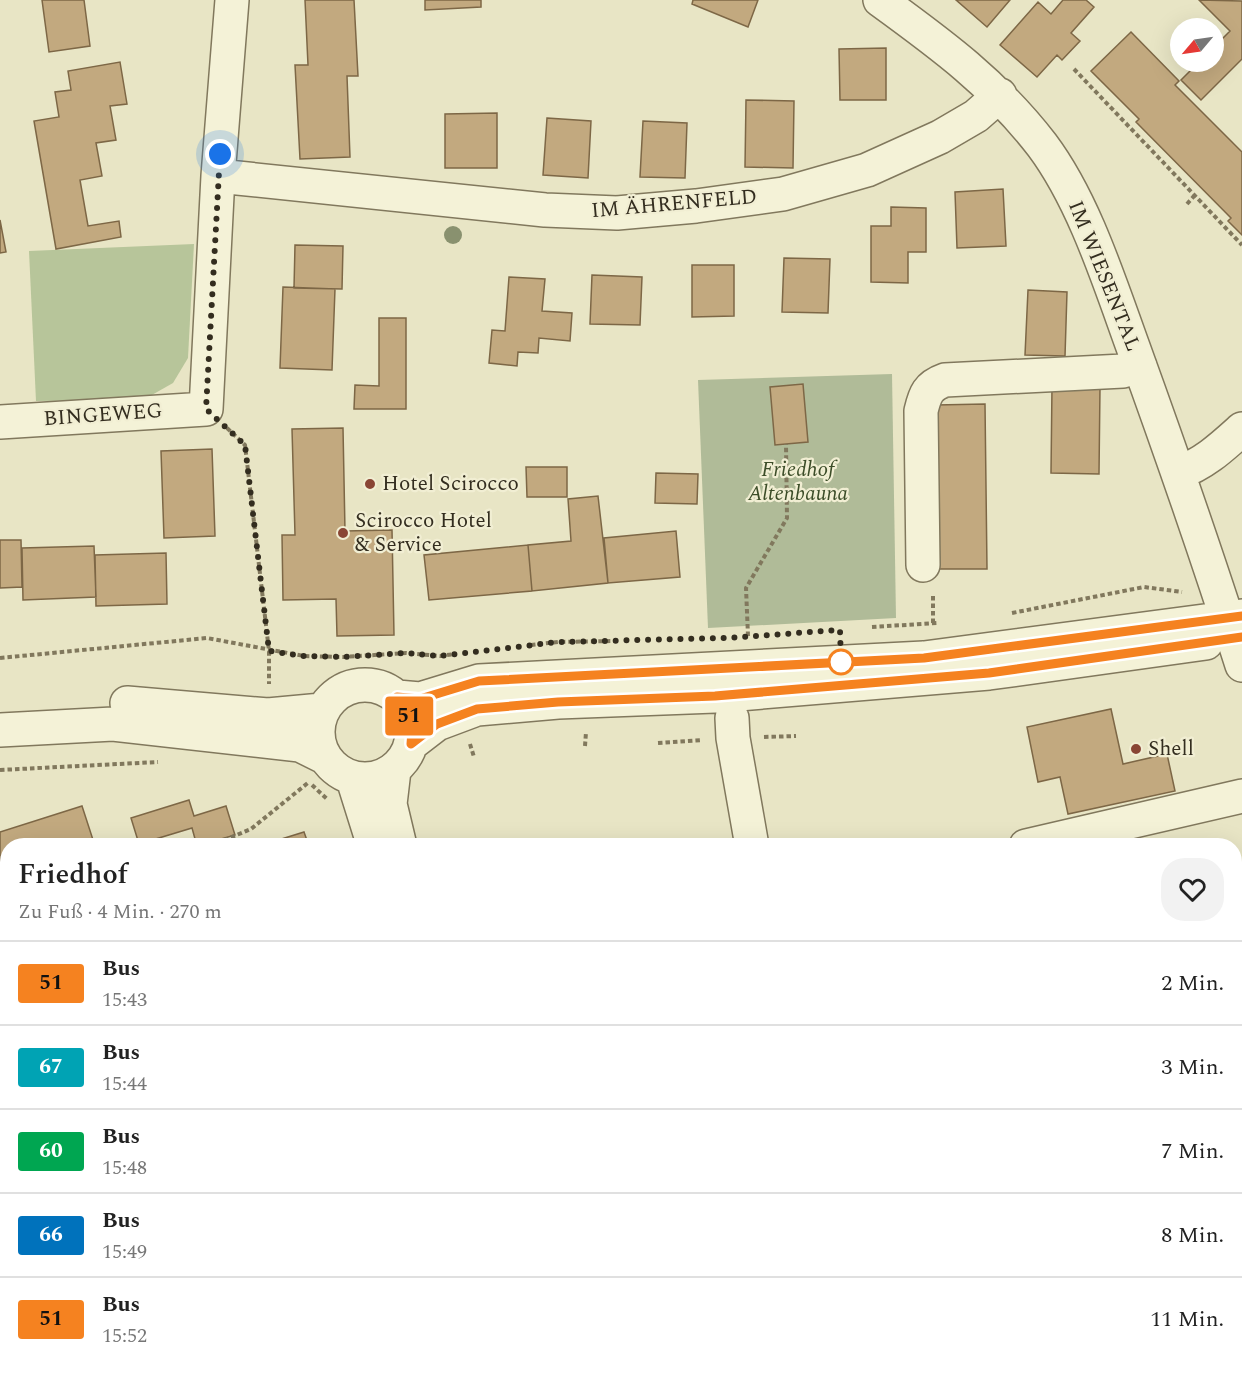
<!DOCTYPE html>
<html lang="de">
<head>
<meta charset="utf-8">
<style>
  :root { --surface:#fff; --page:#f2f2f2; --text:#222; --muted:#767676; --line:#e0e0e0 }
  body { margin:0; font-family:Spectral,serif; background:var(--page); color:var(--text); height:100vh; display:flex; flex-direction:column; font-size:22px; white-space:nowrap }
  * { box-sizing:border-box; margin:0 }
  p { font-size:20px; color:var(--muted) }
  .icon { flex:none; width:33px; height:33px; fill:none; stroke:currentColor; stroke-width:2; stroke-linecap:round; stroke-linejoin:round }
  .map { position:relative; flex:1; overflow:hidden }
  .sheet { position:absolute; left:0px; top:838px; width:1242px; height:536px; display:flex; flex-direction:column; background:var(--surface); border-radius:24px 24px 0 0; box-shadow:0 6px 24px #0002 }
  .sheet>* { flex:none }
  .badge { padding:0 12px; border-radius:4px; font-size:21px; line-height:39px }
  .needle { width:39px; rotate:241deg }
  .buttons { position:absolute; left:1170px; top:18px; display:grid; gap:12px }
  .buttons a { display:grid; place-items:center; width:54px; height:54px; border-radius:50%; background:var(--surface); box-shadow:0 6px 24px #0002; font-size:30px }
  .you { position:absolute; width:30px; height:30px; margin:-15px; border:4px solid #fff; border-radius:50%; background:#1a73e8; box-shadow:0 0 0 9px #1a73e833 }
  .map>.badge { position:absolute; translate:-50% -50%; box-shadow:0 0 0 3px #fff }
  .round { display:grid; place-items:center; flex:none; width:63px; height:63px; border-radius:24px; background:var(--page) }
  .overview { display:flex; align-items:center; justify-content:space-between; height:102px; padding:0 18px }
  h1 { font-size:28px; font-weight:600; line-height:45px }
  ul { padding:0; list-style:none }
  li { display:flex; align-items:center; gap:18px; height:84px; padding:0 18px; border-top:2px solid var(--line) }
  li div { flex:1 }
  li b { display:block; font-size:22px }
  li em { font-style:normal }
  li .badge { min-width:66px; font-weight:700; text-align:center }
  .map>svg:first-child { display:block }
  .green { fill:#b7c59a }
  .cemetery { fill:#b0bb98 }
  .building { fill:#c2a97f; stroke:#7d6746; stroke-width:1.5 }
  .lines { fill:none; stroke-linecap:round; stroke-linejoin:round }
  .minor-casing { stroke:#81785d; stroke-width:36 }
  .path { stroke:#81785d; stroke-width:4; stroke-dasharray:4.5 3; stroke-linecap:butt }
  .minor { stroke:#f4f2d7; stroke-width:33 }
  .tree { fill:#89916f }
  .line-casing { stroke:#fff; stroke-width:14 }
  .line { stroke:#f58220; stroke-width:9 }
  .walk { stroke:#332d1f; stroke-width:6; stroke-dasharray:0 10.8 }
  .poi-dot { fill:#894534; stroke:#f1eed3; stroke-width:2 }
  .stop-dot { fill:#fff; stroke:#f58220; stroke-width:3 }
  .labels { text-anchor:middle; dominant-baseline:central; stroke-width:4.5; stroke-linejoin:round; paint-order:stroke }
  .street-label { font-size:21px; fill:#332d1f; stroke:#f1eed3 }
  .park-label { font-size:21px; font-style:italic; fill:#3c4d28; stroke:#f1eed3 }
  .poi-label { font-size:21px; fill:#332d1f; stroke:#f1eed3; text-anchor:start }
</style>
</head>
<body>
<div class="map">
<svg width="1242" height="1373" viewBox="0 0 1242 1373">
  <rect width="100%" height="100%" fill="#e8e5c5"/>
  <path class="green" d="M194 244 188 358 173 383 143 400 36 401 29 251Z"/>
  <path class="cemetery" d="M892 374 896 618 708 628 698 380Z"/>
  <path class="building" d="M42 0H84L90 46 49 52Z
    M305 0H354L358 76H347L350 157 300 159 295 65H308Z
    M425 0H481V7L425 10Z
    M693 0H758L748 27 692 4Z
    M956 0H1010L987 27Z
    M1063 0H1086L1094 7 1071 33 1080 41 1062 60 1057 55 1037 77 1000 45 1038 2 1051 14Z
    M1199 0 1242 1V59L1201 100 1181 80 1199 62H1214V47L1230 31Z
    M1131 32 1179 81 1175 85 1242 152V235L1228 221 1231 218 1136 122 1139 119 1091 71Z
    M886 48V100H840L839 49Z
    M120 62 127 104 110 106 116 140 96 143 102 176 80 180 88 226 119 221 121 237 56 249 34 121 59 117 55 92 71 90 68 71Z
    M746 100 794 101 793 168 745 167Z
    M497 113V168H445V114Z
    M547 118 591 121 588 178 543 175Z
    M643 121 687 123 685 178 640 177Z
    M1003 189 1006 246 957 248 955 192Z
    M891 207 926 208V252H908V283L871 282V226H891Z
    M0 220 6 252 0 253Z
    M295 245 343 246 342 289 294 288Z
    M784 258 830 259 828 313 782 312Z
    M692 265H734V316L692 317Z
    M592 275 642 277 640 325 590 324Z
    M509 277 545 279 542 311 572 313 570 341 539 338 538 353 518 352 517 366 489 363 492 330 505 331Z
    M283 287 335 289 332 370 280 368Z
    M1028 290 1067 292 1065 356 1025 355Z
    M379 318H406V409H354L355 385 379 386Z
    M803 384 808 442 775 445 770 387Z
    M1052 386 1100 387 1099 474 1051 473Z
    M985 404 987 569H938L936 405Z
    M343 428 345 531 392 530 394 635 337 636 336 599 283 600 282 535H295L292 429Z
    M212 449 215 536 164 538 161 451Z
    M526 467H567V497H527Z
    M656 473 698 474 697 504 655 503Z
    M598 496 608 583 532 591 528 545 571 541 568 499Z
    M676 531 680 577 608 583 604 538Z
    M0 540H21L22 587 0 588Z
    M528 545 532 591 429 600 424 555Z
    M94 546 96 597 23 600 22 548Z
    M166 553 167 604 96 606 95 555Z
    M1111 709 1123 764 1167 754 1175 791 1068 814 1060 777 1038 782 1027 727Z
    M189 800 194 816 226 806 235 835 197 846 192 828 139 844 131 818Z
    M82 806 95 846H8V905L0 907V832Z
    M304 832 309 846H259Z
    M1242 867V976L1237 979 1234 975V871Z
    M8 960V1038L0 1039V961Z
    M1234 1006 1242 1019V1137L1234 1140Z
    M1242 1137V1184L1234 1188V1140Z
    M8 1191V1233L0 1232Z
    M1242 1211V1315L1234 1302V1216Z
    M0 1232 8 1233V1310L0 1309Z
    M754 1366H817L820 1373H758Z
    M853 1366H927L931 1373H856Z
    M1012 1366H1094L1082 1373H1061L1059 1368 1051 1373H1001Z
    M1094 1366H1171L1175 1373H1082Z
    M1171 1366H1205L1194 1373H1175Z
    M1205 1366H1215L1218 1373H1194Z"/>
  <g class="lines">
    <g class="minor-casing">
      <path id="minor" d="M880 0C942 45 995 84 1042 145 1084 201 1109 281 1133 347 1171 452 1208 558 1242 665
        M218 176 545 210 617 213 696 206 783 194 867 170 940 137 976 116 1000 95
        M0 422 206 409 218 176 232 0
        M1178 473C1204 464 1222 447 1242 429
        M923 565 921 411C925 394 928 386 945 380L1123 371 1140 366
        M318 732a47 47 0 1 1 94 0a47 47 0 1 1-94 0Z
        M397 697 420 699 479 681 924 658 1242 616
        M127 703 268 715 322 710
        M732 718 733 738 752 846
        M0 730 113 724 300 745 324 757
        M411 744 437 724 477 709 558 702 715 696 989 673 1206 643
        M394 770 390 804 400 846
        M353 779 374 846
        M1026 846 1242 796
        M0 1112 8 1114
        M1234 1207 1242 1203
        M1234 1343 1242 1357
        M603 1366 607 1373
        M632 1366 636 1373
        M732 1366 735 1373
        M976 1373 988 1366"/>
    </g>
    <path class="path" d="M1074 69 1242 245
      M1187 204 1194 196
      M227 428 245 445 269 651V684
      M1012 613 1144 587 1182 592
      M933 623V594
      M872 627 937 623
      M748 636 746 588 787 518 786 444
      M531 645 558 642 616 641
      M0 658 207 638 304 656 343 657 406 653 440 656 455 654
      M764 737 796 736
      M658 743 702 740
      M470 744 474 757
      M585 746 586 732
      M0 770 158 762
      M312 785 327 799
      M210 846 251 829 309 782
      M135 1366 141 1373
      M108 1373 110 1366
      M461 1373 473 1366"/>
    <use href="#minor" class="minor"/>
  </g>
  <circle class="tree" cx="453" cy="235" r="9"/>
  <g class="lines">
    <g class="line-casing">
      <path id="line" d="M1242 616 924 658 479 681 420 699 397 697C409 712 413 725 411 744L437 724 477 709 558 702 715 696 989 673 1242 637"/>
    </g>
    <use href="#line" class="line"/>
    <path class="walk" d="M220 154 206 409 245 445 269 651 304 656 343 657 406 653 440 656 558 642 726 638 840 630 841 662"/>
  </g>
  <g class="poi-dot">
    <circle cx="370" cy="484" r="6"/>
    <circle cx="343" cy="533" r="6"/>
    <circle cx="1136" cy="749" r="6"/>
  </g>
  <circle class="stop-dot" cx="841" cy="662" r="12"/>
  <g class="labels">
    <g class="street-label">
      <text transform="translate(674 204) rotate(-5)">IM ÄHRENFELD</text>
      <text transform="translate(1104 276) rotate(68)">IM WIESENTAL</text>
      <text transform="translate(103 415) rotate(-4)">BINGEWEG</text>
    </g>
    <g class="park-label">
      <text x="798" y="470">Friedhof<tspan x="798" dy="24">Altenbauna</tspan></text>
    </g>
    <g class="poi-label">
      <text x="382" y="484">Hotel Scirocco</text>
      <text x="355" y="521">Scirocco Hotel<tspan x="355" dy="24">&amp; Service</tspan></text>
      <text x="1148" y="749">Shell</text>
    </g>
  </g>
</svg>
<div class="buttons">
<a><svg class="needle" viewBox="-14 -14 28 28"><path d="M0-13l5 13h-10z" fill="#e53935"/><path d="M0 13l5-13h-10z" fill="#767676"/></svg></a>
</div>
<div class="you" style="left:220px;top:154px"></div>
<b class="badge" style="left:409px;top:716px;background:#f58220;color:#111">51</b>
<section class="sheet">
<div class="overview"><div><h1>Friedhof</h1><p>Zu Fuß · 4 Min. · 270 m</p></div><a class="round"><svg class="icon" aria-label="heart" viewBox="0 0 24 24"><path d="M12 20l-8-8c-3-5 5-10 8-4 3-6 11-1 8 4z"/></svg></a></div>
<ul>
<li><span class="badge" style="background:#f58220;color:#111">51</span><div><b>Bus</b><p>15:43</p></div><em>2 Min.</em></li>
<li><span class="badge" style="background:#00a3b4;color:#fff">67</span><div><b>Bus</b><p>15:44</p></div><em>3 Min.</em></li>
<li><span class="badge" style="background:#00a651;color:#fff">60</span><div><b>Bus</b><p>15:48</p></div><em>7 Min.</em></li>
<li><span class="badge" style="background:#0072bc;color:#fff">66</span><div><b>Bus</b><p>15:49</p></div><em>8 Min.</em></li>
<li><span class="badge" style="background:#f58220;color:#111">51</span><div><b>Bus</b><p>15:52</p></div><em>11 Min.</em></li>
</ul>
</section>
</div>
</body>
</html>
